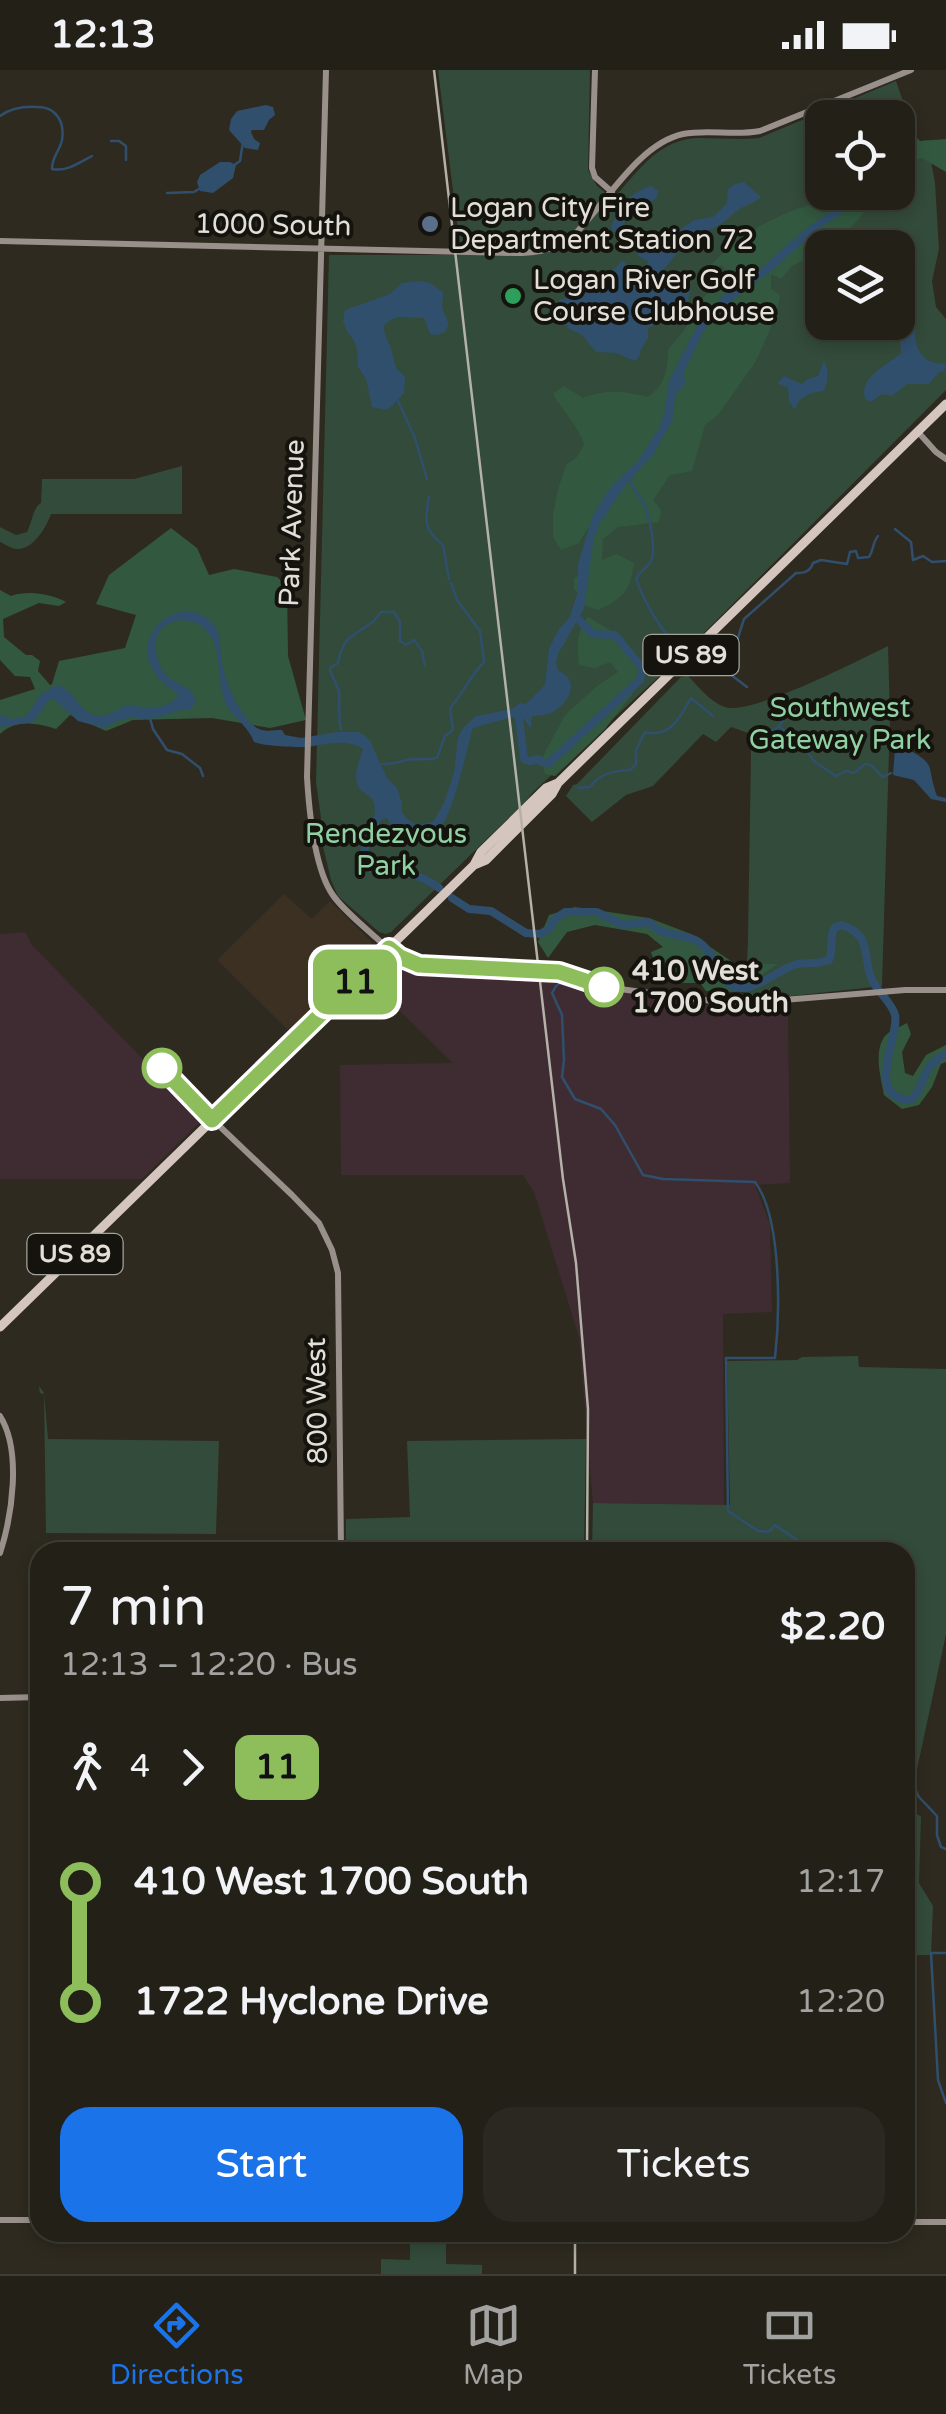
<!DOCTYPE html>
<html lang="en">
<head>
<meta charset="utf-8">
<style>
  :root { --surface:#222017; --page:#2a2820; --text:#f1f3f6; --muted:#a2a3a1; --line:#3f3e36; --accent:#1a73e8 }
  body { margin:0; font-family:"Varela Round",sans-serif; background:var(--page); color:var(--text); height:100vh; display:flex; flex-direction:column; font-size:38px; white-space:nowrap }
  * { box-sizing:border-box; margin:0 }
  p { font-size:32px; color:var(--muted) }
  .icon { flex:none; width:55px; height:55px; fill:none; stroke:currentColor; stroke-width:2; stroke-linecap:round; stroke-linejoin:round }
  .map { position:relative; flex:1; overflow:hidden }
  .details { position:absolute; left:30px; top:1472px; width:885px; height:700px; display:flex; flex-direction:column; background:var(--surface); border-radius:30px; box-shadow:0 5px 15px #0003,0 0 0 2px var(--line) }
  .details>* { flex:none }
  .badge { padding:0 20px; border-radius:15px; font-size:35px; line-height:65px }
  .buttons { position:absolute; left:805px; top:30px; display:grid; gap:20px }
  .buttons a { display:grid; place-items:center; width:110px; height:110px; border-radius:20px; background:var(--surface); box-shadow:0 5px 15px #0003,0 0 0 2px var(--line); font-size:50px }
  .map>.badge { position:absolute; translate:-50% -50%; box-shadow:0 0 0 5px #fff }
  .legs { display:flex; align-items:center; gap:15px; height:110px; padding:0 30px; font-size:32px }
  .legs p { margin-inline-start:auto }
  .head { display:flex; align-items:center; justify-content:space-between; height:170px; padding:0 30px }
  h1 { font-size:55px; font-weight:600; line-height:75px }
  .cta { display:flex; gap:20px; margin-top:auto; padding:20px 30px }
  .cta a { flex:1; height:115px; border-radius:30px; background:var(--accent); color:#fff; font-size:40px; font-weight:600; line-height:115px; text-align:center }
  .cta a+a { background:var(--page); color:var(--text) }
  ul { padding:0 30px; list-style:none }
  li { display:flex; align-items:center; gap:35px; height:120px; font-size:38px }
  li i { display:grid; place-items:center; width:15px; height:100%; margin:0 12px; background:currentColor }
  li i::after { content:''; width:25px; height:25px; margin:-12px; border:8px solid; border-radius:50%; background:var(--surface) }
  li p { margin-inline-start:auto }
  li:first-child i { background:linear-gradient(#0000 50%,currentColor 0) }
  li:last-child i { background:linear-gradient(currentColor 50%,#0000 0) }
  .status { display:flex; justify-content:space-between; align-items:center; height:70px; padding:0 50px; background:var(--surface); direction:ltr }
  .status svg { height:28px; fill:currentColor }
  .tab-bar { display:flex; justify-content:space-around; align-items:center; height:140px; border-top:2px solid var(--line); background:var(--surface); font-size:28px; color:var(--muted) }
  .tab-bar a { display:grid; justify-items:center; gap:5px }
  .tab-bar .on { color:var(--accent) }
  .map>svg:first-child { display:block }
  .industrial { fill:#3f2c32 }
  .education { fill:#3b3021 }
  .green { fill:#334b3a; fill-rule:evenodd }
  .forest { fill:#32593f }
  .water { fill:#304f6d }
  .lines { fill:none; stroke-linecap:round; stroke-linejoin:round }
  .stream { stroke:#304f6d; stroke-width:2.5 }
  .river { stroke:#304f6d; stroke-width:8 }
  .secondary { stroke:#99908b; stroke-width:6 }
  .highway { stroke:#d4c6be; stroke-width:9 }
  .rail { stroke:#b4b1a9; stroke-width:2.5 }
  .line-1-casing { stroke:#fff; stroke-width:22 }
  .line-1 { stroke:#8ebe5b; stroke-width:15 }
  .service-dot { fill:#5c6f8a; stroke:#15130e; stroke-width:4 }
  .leisure-dot { fill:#2e9e5b; stroke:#15130e; stroke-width:4 }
  .stop-1-dot { fill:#fff; stroke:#8ebe5b; stroke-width:5 }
  .labels { text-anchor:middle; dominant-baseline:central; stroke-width:8; stroke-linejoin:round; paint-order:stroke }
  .shield { fill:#15130e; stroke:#a4a29b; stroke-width:2.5 }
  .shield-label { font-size:25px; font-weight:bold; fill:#e2dfd8 }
  .poi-label { font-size:28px; fill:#e2dfd8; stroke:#15130e; text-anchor:start }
  .street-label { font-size:28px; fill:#e2dfd8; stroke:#15130e }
  .park-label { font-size:28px; fill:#90d1a4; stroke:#15130e }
  .stop-label { font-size:28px; font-weight:bold; fill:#e2dfd8; stroke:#15130e; text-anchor:start }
</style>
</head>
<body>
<div class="status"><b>12:13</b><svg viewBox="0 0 49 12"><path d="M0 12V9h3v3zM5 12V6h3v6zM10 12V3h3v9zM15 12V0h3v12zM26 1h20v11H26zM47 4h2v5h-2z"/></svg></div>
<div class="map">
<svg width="946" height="2204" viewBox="0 0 946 2204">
  <rect width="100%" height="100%" fill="#2e2a1f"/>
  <path class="industrial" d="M25 862 32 875 202 1050 142 1109H0V864Z
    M399 892 410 898 560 905 593 918 730 938 784 934 788 943 790 1113 755 1115 770 1154 772 1242 723 1244 724 1435 593 1433 579 1267 534 1122 523 1105H341L340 995 453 993 373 915Z"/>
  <path class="education" d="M284 824 312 849 330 831 371 871 373 876 372 880 291 963 217 890Z"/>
  <path class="green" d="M438 0H590L588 100 597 116 613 129C639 100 660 67 702 68 721 68 740 70 759 68L896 11 917 72 927 70 935 113 939 179 932 211 936 237 946 249V320L675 592 533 722 525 732 391 862 386 864 379 862 338 826 331 810 318 756 321 748 316 712 329 185H461ZM822 48H898V122H822ZM822 178H898V252H822Z
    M182 396V444H51C47 456 33 481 16 479 10 478 5 474 0 472V457L16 465 27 462C32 453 33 437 41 433L42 409H134Z
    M888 576 890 648 882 916 745 931 748 871 751 681 754 665 731 657 716 672 703 664 653 716 626 725 592 752 566 726 573 715 577 714 681 607 688 606C699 617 710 632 725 637 751 646 859 590 888 576Z
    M858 1286 859 1297 946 1299V1564L916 1704 905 1713V1482H592L593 1433 730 1435 727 1291 797 1290 802 1287Z
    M39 1316 44 1323 48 1369 219 1371 216 1464 46 1463 44 1324 40 1323Z
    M586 1369 584 1482H346V1449L410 1447 407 1371Z
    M905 1739 921 1746 919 1813 933 1836 931 1885H905Z
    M410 2163H446V2194L482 2195V2204H381V2189L410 2190Z"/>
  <path class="forest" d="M907 58 920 71 946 69V102L922 88 901 93 898 96V63Z
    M836 123H894L889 129 869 137 847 162 829 164 822 172 817 190 807 188 792 196 781 209 771 204V219L780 225 776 246 756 291 718 345 705 355 692 401 670 405 653 430 661 440 659 452 618 457 603 469 602 490 616 484 634 493C630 522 623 528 598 540L584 535 582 528 574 519V508L586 503 592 473 588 458 579 473 561 480 553 467V444L558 420 566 395 577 387 584 374C577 354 564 343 553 324L564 316 583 328C609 319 621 321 648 327 665 315 668 300 668 280L685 259 695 235 712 220 727 202 722 195 703 205C725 175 758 154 792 141 807 135 823 132 836 123Z
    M171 458 197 478 209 505 234 499 277 507 287 516 288 586 306 650 270 658 212 648 133 650 106 661 70 645 56 659C36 653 16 649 0 664V630L35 619 30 607 15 606 0 590V520L11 526C28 520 51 524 66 532L59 536 39 533 3 549 4 567 26 585H32L40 591 38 601 50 615 52 614 59 591 125 578 136 545 96 534 109 505Z
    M588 547 620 566 639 590 636 619 605 659 555 706 545 704 541 690 565 645 597 616 618 602 610 592 595 598 579 595C577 577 576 562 588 547Z
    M575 837 649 848 691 864 734 893 778 894 736 922 706 921 700 913H679L674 908 657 901 651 882 663 877 647 864 595 855 567 862 548 888 538 872 549 845Z
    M907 953 911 964 902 982 905 1003 913 1006 926 985 946 975V992L941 994 932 1017 919 1035 902 1039 884 1025C881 1008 873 982 885 966 890 960 900 957 907 953Z"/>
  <path class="water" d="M266 35 273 37 275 45 269 50 264 60H252L251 62 254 69 260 73 258 80 245 78 229 60 231 49 237 41Z
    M220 92H230L236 95 233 108 213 123 200 121 197 112 200 105Z
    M744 112 761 127C753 134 746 135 738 140 726 149 726 153 709 160L705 169C678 180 679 180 662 202L655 204 647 197 648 191 638 186 637 180 660 171 670 160H680L694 150 713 147 727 133 728 119 735 114Z
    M651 116 658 121 657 127 652 131 637 134C630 142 624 151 621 160L613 162 611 156 615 149 614 140C627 130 634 121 651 116Z
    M858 123H872L820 158 771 201 734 229 704 260 684 302 685 314 676 323 672 351 653 385 627 413 600 453 594 467 584 539 558 584 556 592 558 600C562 603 568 606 570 611 575 624 560 640 548 644 543 646 538 645 532 646L531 659 524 649 517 650 513 647 473 658C467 678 453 744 441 756 435 763 421 764 411 764 400 764 391 759 387 748L380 751 375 748C375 745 375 734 373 731 369 723 359 723 357 713 354 701 360 690 363 679 344 667 324 676 304 677 292 677 263 676 254 672 248 656 234 648 226 634 217 614 222 582 210 565 191 538 146 550 157 587 158 592 163 604 168 607 179 617 191 614 196 632L191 639C179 639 171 644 159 647 134 653 133 640 104 658L78 651 55 630 50 629 33 652 0 657V645L13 649 27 646 41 624 58 615C85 627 82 664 126 635 145 637 160 642 177 628V623C110 579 174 520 209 550 223 561 219 577 222 593 225 611 241 651 259 659 265 662 275 660 282 660L285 665 301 668 337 662H358L364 665 370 671 387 708 397 718 402 733V742L407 749 417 755 433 752 444 733 454 703 458 667 464 657 476 646 512 639 520 633 526 634 545 615 549 578 559 559 569 548 577 525 578 494 593 445 610 418 638 391 660 357 665 341 669 311 696 258 724 224 759 200 808 157Z
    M622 190 638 206 641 213 653 215 673 209 687 218 691 217 686 238 682 241 657 246 655 255 648 258V268L641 279 639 287 635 291 616 283 596 282 582 265 568 258 557 239 559 230C577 225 594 220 603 203L616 198Z
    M419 211 430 213 443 222C444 227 441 235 443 240 446 251 452 250 445 262L438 265 430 264 424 248C409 249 396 242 384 256 384 266 388 269 391 279 396 291 392 298 405 306L404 323 391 337 385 340 372 337 366 309 358 297 357 278 353 269 347 262 343 251 345 240 390 224 402 213Z
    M908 247 916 254C916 259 915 265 916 271 918 286 931 296 945 293L946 296 944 301 939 302 929 314H907L892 326 882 324 871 332 865 329C859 306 887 296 901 283L899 255 904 248Z
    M824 291C829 298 828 312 824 321 811 322 798 327 795 340L789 331 788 317 777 314 784 306 802 314 808 309 818 306Z
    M902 676C939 696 925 692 937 726L946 728V732L931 729 914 710 893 705 895 679Z"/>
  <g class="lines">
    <path class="stream" d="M0 46C11 38 25 36 38 37 56 37 65 52 62 70 60 81 52 86 52 99 66 102 79 93 92 86
      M111 71H119L126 76V90
      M234 95 240 91 243 72
      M167 123 194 122 202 117
      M398 331 415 368 427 409
      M629 409C633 420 640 426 645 436 649 446 657 481 651 491 647 499 640 500 636 509 644 530 661 564 679 575
      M429 427C425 450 423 459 443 475L449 509
      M895 459 911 472 913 490 923 486 932 492 946 491
      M373 552 381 542H394L400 552V571L406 575 414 570 422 581 425 596
      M706 586 722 590 728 588 733 583 744 549 796 503C804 503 810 502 813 493L821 490 847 494 850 482 856 481 858 488 869 487C874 480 872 473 878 466
      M722 590 726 601 747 617
      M774 633 783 651 779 656 785 661 789 669 802 676 815 692 836 706 846 701 854 703 865 694 871 695 883 707 891 703
      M150 648 153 659 167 680 182 684 200 698 203 706
      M341 659C338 646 340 634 339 622 337 613 331 607 330 598L338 593C343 567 350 568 371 553
      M761 666H765L778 657
      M382 694C392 695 403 690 413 689 421 689 428 690 437 688L445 666 453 660 450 638C463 624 470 606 484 592L480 561 457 530 451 513
      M578 718 590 717C600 703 614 701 630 700L636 694V680L645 662C670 669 681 646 691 628L713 646
      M565 910 556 916 552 923 562 945 564 990 562 1007 575 1029 601 1039 615 1055 643 1105 663 1109 755 1112C782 1148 780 1244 775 1288H726L728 1441 758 1461 769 1462 775 1455C787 1464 802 1471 810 1482
      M905 1655 916 1660 914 1683 906 1701 919 1727 937 1746V1765L941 1777 946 1779
      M946 1883H931L938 2010 946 2033"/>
    <path class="river" d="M516 643 519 648 524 689 530 691 539 689 541 692 549 693 640 610 643 599 615 565 593 564 575 546
      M379 743C375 763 353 782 371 799 399 803 415 800 439 818
      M452 828 469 839 491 841 526 863 540 864 549 859 555 849 565 842H597L623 855 648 852C652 855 656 859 661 861 673 866 688 865 699 872 713 882 716 899 726 911 745 933 777 898 798 894 809 892 818 895 829 890 834 879 828 868 835 857L842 855C850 858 856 861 861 868 869 881 865 899 873 912 879 923 892 933 895 945 900 965 863 1029 911 1030 929 1012 917 1000 946 984"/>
    <path class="secondary" d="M326 0 307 707C309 740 314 802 335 828 346 842 361 854 374 866 388 878 401 891 419 895L559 902 604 917 736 934 905 920H946
      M595 0 592 98 595 107 612 122
      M0 171 515 183C537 183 553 180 571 168 604 137 637 74 683 64 708 59 734 66 760 61L911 0
      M918 362 936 382 946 389
      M213 1050 292 1125 319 1153 332 1180 338 1203 341 1482
      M0 1346C22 1381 12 1446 0 1483
      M0 1628 40 1627
      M0 2150H40
      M905 2152H946"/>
    <path class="highway" d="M474 795 486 790 552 724 558 713 946 334
      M0 1257 474 795 481 782 546 718 558 713"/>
    <path class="rail" d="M434 0 563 1109 576 1193 588 1339 587 1482
      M575 2162V2204"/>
  </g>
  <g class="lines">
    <g class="line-1-casing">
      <path id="line-1" d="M162 998 212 1050 389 878 400 887 419 895 559 902 604 917"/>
    </g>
    <use href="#line-1" class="line-1"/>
  </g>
  <circle class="service-dot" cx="430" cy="154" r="10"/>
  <circle class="leisure-dot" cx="513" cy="226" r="10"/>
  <g class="stop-1-dot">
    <circle cx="604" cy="917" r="18"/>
    <circle cx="162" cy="998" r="18"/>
  </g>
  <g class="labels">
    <g class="shield">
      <rect x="643.5" y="565" width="95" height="40" rx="8"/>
      <rect x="27.5" y="1164" width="95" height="40" rx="8"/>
    </g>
    <g class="shield-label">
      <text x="691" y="585">US 89</text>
      <text x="75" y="1184">US 89</text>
    </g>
    <g class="poi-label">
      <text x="450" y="138">Logan City Fire<tspan x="450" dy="32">Department Station 72</tspan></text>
      <text x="533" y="210">Logan River Golf<tspan x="533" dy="32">Course Clubhouse</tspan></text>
    </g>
    <g class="street-label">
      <text transform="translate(273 155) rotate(1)">1000 South</text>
      <text transform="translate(292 453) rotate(-88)">Park Avenue</text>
      <text transform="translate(317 1331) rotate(-91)">800 West</text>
    </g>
    <g class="park-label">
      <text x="840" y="638">Southwest<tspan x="840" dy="32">Gateway Park</tspan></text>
      <text x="386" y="764">Rendezvous<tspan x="386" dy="32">Park</tspan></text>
    </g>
    <g class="stop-label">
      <text x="632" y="901">410 West<tspan x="632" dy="32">1700 South</tspan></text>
    </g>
  </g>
</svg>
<div class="buttons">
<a><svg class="icon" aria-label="locate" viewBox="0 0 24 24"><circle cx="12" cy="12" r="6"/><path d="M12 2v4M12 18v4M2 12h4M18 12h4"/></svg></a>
<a><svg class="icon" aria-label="layers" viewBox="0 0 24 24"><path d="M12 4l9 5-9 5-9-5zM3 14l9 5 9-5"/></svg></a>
</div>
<b class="badge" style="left:355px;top:912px;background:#8ebe5b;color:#111">11</b>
<section class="details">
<div class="head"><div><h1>7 min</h1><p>12:13 – 12:20 · Bus</p></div><b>$2.20</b></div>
<div class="legs"><svg class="icon" aria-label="walk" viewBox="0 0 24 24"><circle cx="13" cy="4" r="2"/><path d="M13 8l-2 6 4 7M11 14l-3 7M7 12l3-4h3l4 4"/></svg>4<svg class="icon" aria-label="forward" viewBox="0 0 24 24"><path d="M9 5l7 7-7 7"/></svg><b class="badge" style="background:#8ebe5b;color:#111">11</b></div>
<ul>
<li><i style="color:#8ebe5b"></i><b>410 West 1700 South</b><p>12:17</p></li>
<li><i style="color:#8ebe5b"></i><b>1722 Hyclone Drive</b><p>12:20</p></li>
</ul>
<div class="cta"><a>Start</a><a>Tickets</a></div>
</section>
</div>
<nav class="tab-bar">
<a class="on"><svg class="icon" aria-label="directions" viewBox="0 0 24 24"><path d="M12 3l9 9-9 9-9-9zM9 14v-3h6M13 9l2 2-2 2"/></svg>Directions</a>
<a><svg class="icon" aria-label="map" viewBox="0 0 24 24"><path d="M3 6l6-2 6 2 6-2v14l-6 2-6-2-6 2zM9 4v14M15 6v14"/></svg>Map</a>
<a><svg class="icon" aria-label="tickets" viewBox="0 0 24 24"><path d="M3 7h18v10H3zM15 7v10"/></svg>Tickets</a>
</nav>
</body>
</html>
